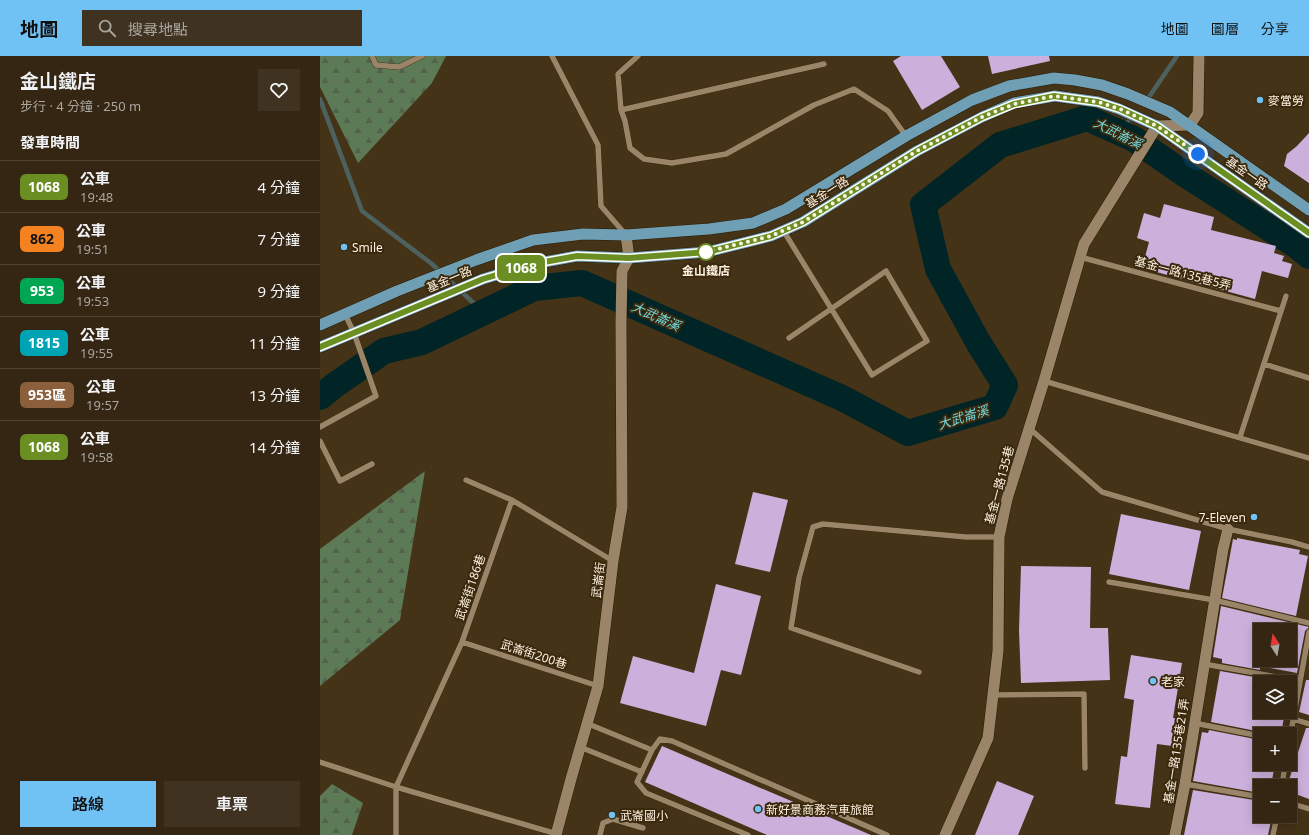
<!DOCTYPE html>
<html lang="zh-TW">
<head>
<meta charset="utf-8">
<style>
  :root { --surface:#342612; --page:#3f3220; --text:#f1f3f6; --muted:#a9a59f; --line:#4e4332; --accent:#70c2f4 }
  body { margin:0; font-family:"Noto Sans","Noto Sans TC",sans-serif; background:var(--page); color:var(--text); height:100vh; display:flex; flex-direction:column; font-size:15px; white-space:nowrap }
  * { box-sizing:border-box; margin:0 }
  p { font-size:13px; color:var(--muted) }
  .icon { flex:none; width:22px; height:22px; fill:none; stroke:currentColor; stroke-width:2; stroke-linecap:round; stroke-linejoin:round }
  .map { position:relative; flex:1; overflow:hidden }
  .sheet { display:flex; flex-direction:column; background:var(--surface); width:320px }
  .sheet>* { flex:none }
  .badge { padding:0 8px; border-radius:6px; font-size:14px; line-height:26px }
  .needle { width:26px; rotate:349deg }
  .fabs { position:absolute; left:933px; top:567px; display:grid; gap:8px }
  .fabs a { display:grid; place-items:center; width:44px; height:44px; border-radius:0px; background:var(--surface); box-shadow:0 2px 10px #0003,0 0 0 1px var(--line); font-size:20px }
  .you { position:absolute; width:20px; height:20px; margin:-10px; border:3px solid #fff; border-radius:50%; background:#1a73e8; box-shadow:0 0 0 6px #1a73e833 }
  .map>.badge { position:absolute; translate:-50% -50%; box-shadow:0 0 0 2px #fff }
  h2 { padding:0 20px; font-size:15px; line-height:36px }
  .round { display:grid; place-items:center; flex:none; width:42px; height:42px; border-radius:0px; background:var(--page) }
  .summary { display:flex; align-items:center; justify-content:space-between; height:68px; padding:0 20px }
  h1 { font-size:19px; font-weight:600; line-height:30px }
  .action { display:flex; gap:8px; margin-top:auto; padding:8px 20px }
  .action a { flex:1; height:46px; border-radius:0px; background:var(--accent); color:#111; font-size:16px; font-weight:600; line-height:46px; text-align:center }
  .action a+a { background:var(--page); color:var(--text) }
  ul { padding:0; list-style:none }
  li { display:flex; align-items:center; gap:12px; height:52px; padding:0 20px; border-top:1px solid var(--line) }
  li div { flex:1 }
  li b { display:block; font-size:15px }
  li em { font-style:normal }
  li .badge { min-width:44px; font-weight:700; text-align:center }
  header { display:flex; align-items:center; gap:24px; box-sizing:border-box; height:56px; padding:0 20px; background:var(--accent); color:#111 }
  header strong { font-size:19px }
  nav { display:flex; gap:22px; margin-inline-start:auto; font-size:14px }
  .search { width:280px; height:36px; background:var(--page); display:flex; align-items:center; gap:10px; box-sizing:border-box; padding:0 14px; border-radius:0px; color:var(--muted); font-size:15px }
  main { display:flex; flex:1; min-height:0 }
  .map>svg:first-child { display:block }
  .forest { fill:url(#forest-firs) }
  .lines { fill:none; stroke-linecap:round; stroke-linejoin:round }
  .stream { stroke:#4d625f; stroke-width:4.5 }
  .river { stroke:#012527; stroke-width:26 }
  .building { fill:#cbb0db; fill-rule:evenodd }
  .service-casing { stroke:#2b1a00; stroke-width:6 }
  .minor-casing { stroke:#2b1a00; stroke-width:12 }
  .primary-casing { stroke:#2b1a00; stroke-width:12 }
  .service { stroke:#9a8568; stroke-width:5.5 }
  .minor { stroke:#9a8568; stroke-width:11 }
  .primary { stroke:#6e9fb5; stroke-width:11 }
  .line-casing { stroke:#fff; stroke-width:9 }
  .line { stroke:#6b8e23; stroke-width:6 }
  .walk { stroke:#fdf1e1; stroke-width:4; stroke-dasharray:0 7.2 }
  .poi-dot { fill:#70c2f4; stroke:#3a290d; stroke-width:1.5 }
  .stop-dot { fill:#fff; stroke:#6b8e23; stroke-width:2 }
  .labels { text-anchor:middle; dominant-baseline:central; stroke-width:4; stroke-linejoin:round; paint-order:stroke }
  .poi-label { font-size:12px; fill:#fdf1e1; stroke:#3a290d; text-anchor:start }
  .street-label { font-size:12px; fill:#fdf1e1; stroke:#3a290d }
  .stop-label { font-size:12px; font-weight:bold; fill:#fdf1e1; stroke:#3a290d }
  .water-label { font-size:13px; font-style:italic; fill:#73d9e0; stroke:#3a290d }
</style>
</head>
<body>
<header>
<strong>地圖</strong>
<div class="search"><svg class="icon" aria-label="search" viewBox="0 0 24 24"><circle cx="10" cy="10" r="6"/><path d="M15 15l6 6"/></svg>搜尋地點</div>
<nav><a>地圖</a><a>圖層</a><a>分享</a></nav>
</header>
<main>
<section class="sheet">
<div class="summary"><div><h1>金山鐵店</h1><p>步行 · 4 分鐘 · 250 m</p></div><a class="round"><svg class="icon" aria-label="heart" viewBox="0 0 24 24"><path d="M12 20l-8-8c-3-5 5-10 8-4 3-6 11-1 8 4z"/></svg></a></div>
<h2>發車時間</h2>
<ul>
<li><span class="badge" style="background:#6b8e23;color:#fff">1068</span><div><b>公車</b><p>19:48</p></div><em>4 分鐘</em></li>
<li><span class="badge" style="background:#f58220;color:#111">862</span><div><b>公車</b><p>19:51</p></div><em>7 分鐘</em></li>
<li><span class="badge" style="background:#00a651;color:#fff">953</span><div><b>公車</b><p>19:53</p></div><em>9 分鐘</em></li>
<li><span class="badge" style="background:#00a3b4;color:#fff">1815</span><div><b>公車</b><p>19:55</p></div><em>11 分鐘</em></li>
<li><span class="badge" style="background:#8b5e3c;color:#fff">953區</span><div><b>公車</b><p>19:57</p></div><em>13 分鐘</em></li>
<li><span class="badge" style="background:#6b8e23;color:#fff">1068</span><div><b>公車</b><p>19:58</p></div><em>14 分鐘</em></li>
</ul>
<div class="action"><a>路線</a><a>車票</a></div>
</section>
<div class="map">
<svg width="989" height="779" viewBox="0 0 989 779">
  <defs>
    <pattern id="forest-firs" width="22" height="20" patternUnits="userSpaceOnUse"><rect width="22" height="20" fill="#5c7a55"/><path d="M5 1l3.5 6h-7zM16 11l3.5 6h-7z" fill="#54614c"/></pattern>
  </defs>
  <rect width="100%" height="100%" fill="#453318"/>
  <path class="forest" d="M0 0H126L112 27 38 107 0 31Z
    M105 415 80 564 0 630V493Z
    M12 728 43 747 32 779H0V740Z"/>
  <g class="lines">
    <path class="stream" d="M829 41 857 0
      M0 43 42 155 112 208 163 256
      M799 76 808 66"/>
    <path class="river" d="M0 341 15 329 64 295 102 286 214 232 262 227 522 342 588 377 675 351 685 329 658 286 618 213 603 149 680 89 767 62 814 83 863 117 977 190 989 200"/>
  </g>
  <path class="building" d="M581 0H621L640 31 602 54 573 5Z
    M668 0H729L730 5 672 18Z
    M989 77V127L964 110 967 98 977 90Z
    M844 148 894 161 891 174 956 190 954 197 964 200 962 205 972 208 968 222 942 215 935 243 822 212 829 186 817 182 824 157 840 162Z
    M433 436 468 444 450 516 415 508Z
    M801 458 881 475 869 534 789 518Z
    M917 482 980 494 979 498 988 500 976 560 902 542 913 483 917 484Z
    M701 510 771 511 770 572H788L790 624 701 627 699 574Z
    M396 528 441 540 421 619 401 614 386 670 300 647 313 600 374 617Z
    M901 550 989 571 985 575 977 617 940 610V614L902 607V603L893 601ZM940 574H970V604H940Z
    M811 599 862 607 853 662H855L852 690 837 688 830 752 795 748 801 700 807 701 814 644 804 642Z
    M900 615 940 622V656H965L961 678H944L941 676 891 666Z
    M986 624H989V659L979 656Z
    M986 672H989V743L970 736V730H967Z
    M889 674 940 684V708H955L951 730H940V737L873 725 882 676 888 677Z
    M342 690 551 779H447L325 726Z
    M677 725 714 740 698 779H655Z
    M873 734 940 745V760H952L948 779H864Z"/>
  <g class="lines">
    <g class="service-casing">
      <path id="service" d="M52 0 56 9 79 11 102 0
        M232 0 278 89 281 150 306 179
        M318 0 298 18 301 54 305 65 310 92 324 103 352 107 406 98 494 49 534 33 568 55 586 80
        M301 54 504 8
        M463 174 552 319 607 285 566 215 469 282
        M760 201 961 255
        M944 308 989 322
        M724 325 989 402
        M0 371 56 340 34 277 25 258
        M709 372 782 436 908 473 972 486 989 491
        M920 381 966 240
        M0 385 20 425 52 408
        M146 424 192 444
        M789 526 894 544 989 567
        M142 586 278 630
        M884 608 980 625
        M599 616 471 572 479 522 493 471 503 468 646 481H679
        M673 639 764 638 765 712
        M973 663 989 668
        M266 667 332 694
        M874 667 940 680
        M970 681 989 576
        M260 691 322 716
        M0 706 76 731 237 778
        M865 728 940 741
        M962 730 965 708
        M970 747 989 753
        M76 779V731L142 586 192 444 293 505
        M280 779 283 767 293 763 323 772
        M428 779 326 737 317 726 332 694 340 683 352 685 567 779
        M953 779 957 760"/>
    </g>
    <g class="minor-casing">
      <path id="minor" d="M236 779 251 723 278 630 293 505 302 451 301 267 302 215 309 202 306 179
        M625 779 668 682 678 595 679 481 687 443 724 325 764 188 837 70 870 69 878 57 879 0
        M855 779 865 728 903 493 908 473"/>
    </g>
    <g class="primary-casing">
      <path id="primary" d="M0 269 77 235 156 204 213 184 263 178 306 179 389 173 433 167 466 153 586 80 652 44 689 30 734 22 755 24 782 29 808 38 850 56 989 154
        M0 291 163 223 213 208 257 200 309 202 387 196 451 180 483 166 597 95 662 61 694 47 735 40 778 46 799 53 837 70 989 177"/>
    </g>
    <use href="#service" class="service"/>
    <use href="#minor" class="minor"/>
    <use href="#primary" class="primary"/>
  </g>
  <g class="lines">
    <g class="line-casing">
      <path id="line" d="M0 291 163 223 213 208 257 200 309 202 387 196 451 180 483 166 597 95 662 61 694 48 734 40 778 46 800 53 837 70 989 177"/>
    </g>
    <use href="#line" class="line"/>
    <path class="walk" d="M386 196 451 180 483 166 597 95 662 61 694 48 734 40 778 46 800 53 837 70 878 98"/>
  </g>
  <g class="poi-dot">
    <circle cx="940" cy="44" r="4"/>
    <circle cx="24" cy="191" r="4"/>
    <circle cx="934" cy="461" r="4"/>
    <circle cx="833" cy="625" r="4"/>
    <circle cx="438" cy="753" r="4"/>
    <circle cx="292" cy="759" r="4"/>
  </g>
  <circle class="stop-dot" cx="386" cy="196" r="8"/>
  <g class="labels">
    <g class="poi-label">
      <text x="948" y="44">麥當勞</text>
      <text x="32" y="191">Smile</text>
      <text x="926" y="461" text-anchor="end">7-Eleven</text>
      <text x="841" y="625">老家</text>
      <text x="446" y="753">新好景商務汽車旅館</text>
      <text x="300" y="759">武崙國小</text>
    </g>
    <g class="street-label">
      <text transform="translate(927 117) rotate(35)">基金一路</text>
      <text transform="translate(507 136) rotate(-32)">基金一路</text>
      <text transform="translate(863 217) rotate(15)">基金一路135巷5弄</text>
      <text transform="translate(129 223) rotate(-23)">基金一路</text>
      <text transform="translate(679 429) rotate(-75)">基金一路135巷</text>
      <text transform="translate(278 524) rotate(-83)">武崙街</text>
      <text transform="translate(150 531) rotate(-71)">武崙街186巷</text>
      <text transform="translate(214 598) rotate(18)">武崙街200巷</text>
      <text transform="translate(856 695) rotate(-81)">基金一路135巷21弄</text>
    </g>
    <g class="stop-label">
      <text x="386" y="214">金山鐵店</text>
    </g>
    <g class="water-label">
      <text transform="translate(798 77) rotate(27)">大武崙溪</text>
      <text transform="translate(336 260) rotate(24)">大武崙溪</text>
      <text transform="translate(643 361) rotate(-17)">大武崙溪</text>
    </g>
  </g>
</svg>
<div class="fabs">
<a><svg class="needle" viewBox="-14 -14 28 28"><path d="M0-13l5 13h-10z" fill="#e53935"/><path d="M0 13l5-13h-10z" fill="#a9a59f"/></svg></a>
<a><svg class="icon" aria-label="layers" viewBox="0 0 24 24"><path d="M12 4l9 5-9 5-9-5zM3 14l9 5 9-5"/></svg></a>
<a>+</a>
<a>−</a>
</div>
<div class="you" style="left:878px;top:98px"></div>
<b class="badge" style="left:201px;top:212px;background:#6b8e23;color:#fff">1068</b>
</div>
</main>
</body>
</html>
